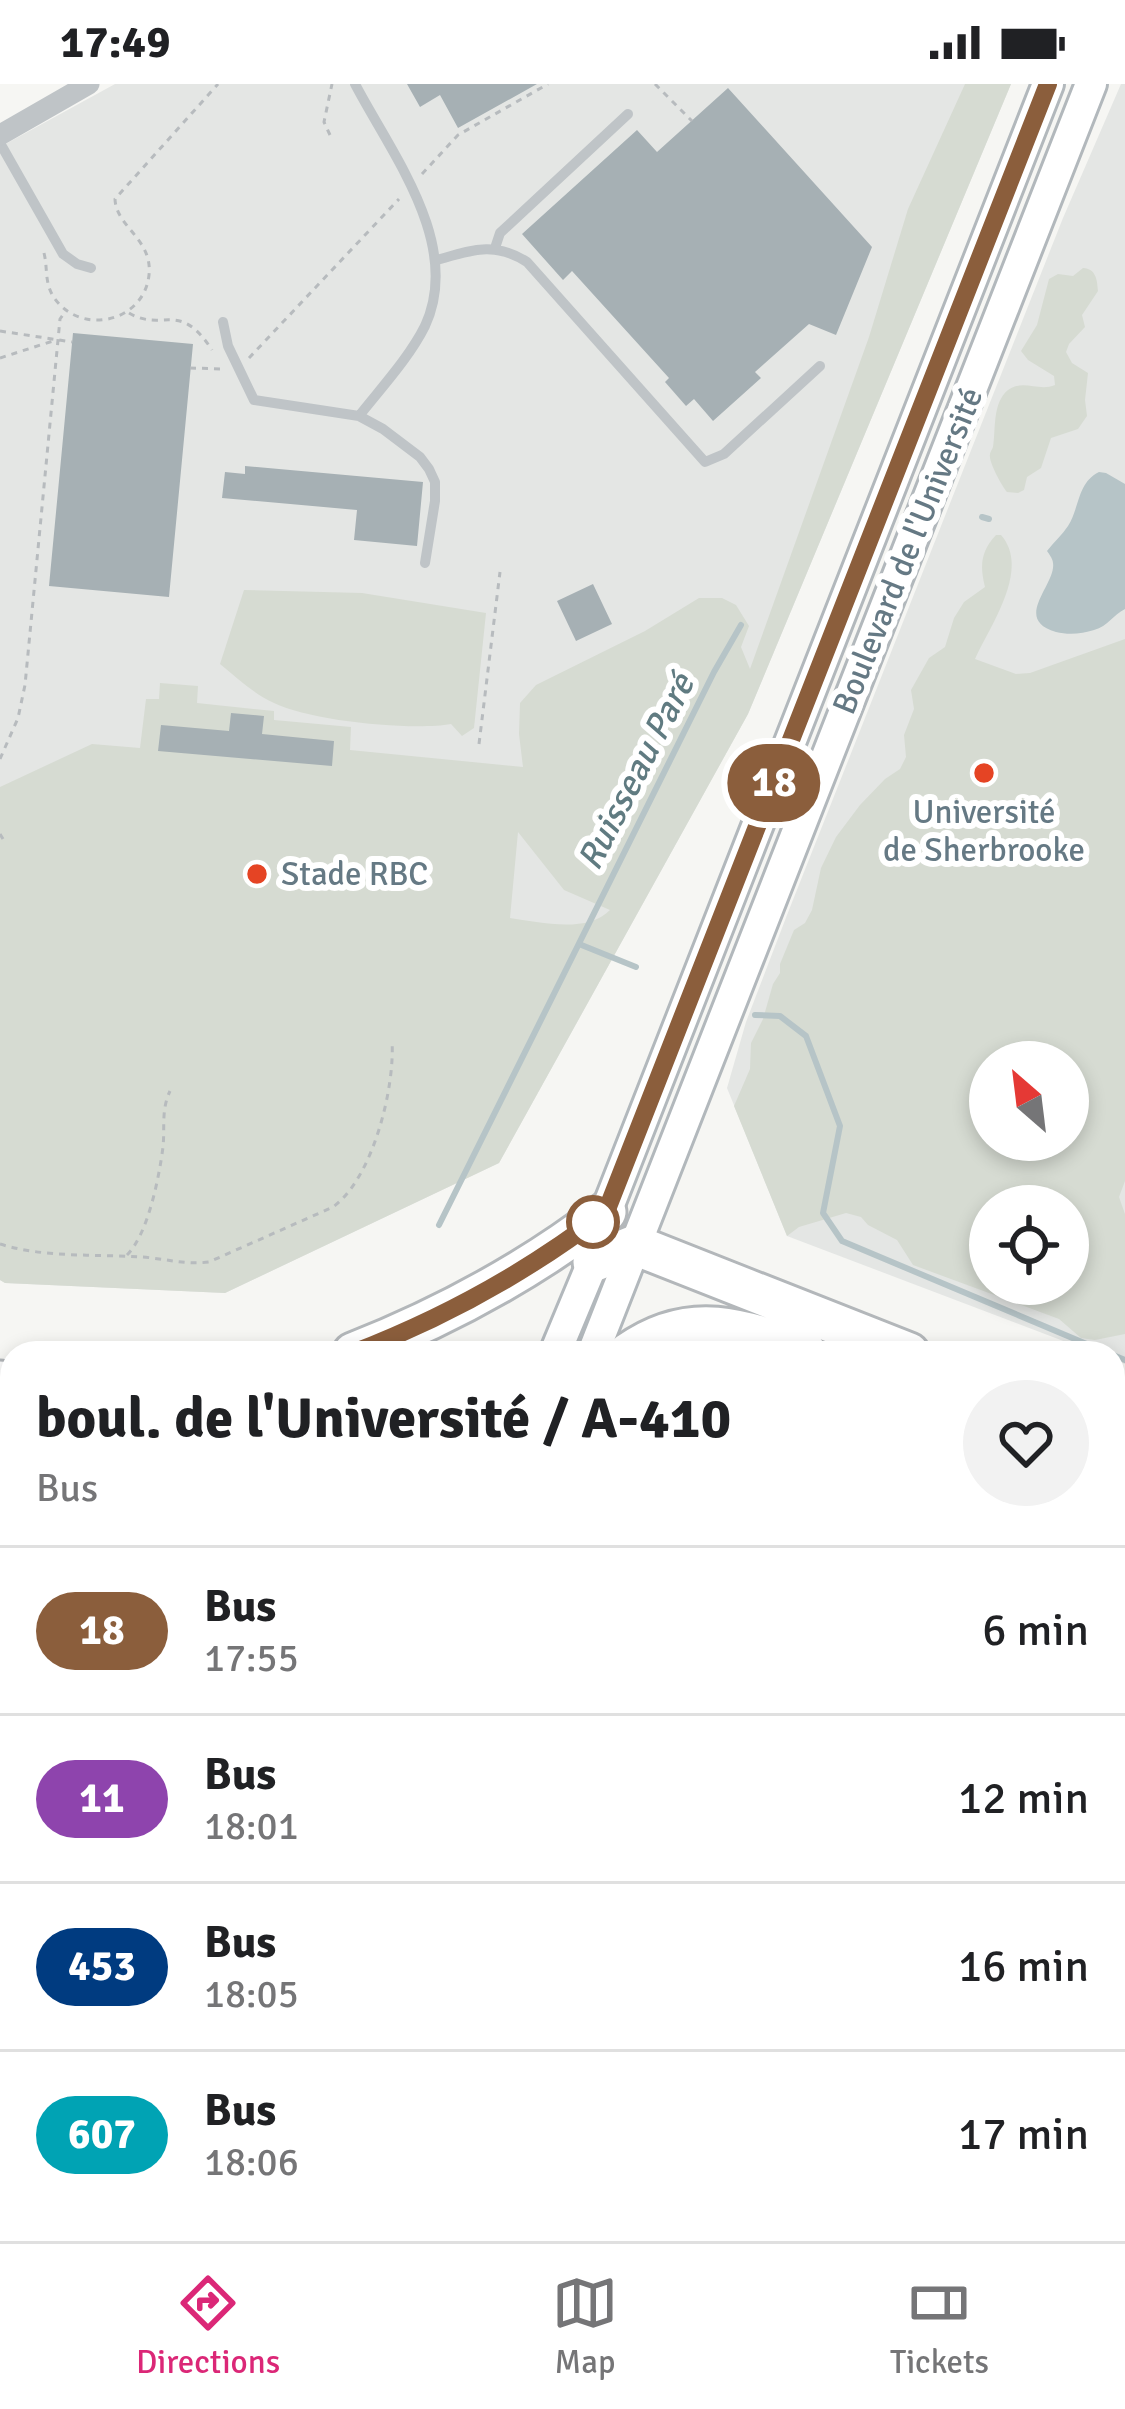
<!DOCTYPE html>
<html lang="en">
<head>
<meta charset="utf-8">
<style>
  :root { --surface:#fff; --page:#f2f2f2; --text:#202124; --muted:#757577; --line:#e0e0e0; --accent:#db2777 }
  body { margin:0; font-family:Signika,sans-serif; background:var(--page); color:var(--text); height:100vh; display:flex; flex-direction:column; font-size:45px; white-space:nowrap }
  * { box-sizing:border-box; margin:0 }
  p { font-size:39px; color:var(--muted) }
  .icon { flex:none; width:66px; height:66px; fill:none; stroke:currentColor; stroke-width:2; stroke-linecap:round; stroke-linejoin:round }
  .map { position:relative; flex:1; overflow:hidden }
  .drawer { position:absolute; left:0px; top:1257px; width:1125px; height:900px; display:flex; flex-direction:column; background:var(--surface); border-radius:36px 36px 0 0; box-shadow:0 6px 18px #0003 }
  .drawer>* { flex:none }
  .badge { padding:0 24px; border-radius:39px; font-size:42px; line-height:78px }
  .needle { width:78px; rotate:332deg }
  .controls { position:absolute; left:969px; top:957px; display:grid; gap:24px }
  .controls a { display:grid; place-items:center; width:120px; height:120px; border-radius:50%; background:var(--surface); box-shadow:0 6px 18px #0003; font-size:60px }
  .map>.badge { position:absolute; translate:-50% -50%; box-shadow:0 0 0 6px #fff }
  .round { display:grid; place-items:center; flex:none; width:126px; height:126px; border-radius:63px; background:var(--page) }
  .summary { display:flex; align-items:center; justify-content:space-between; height:204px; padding:0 36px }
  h1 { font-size:57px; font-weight:700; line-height:90px }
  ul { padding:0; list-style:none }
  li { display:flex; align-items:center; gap:36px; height:168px; padding:0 36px; border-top:3px solid var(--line) }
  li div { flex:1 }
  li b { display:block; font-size:45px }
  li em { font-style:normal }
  li .badge { min-width:132px; font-weight:700; text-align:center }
  .status { display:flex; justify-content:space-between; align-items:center; height:84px; padding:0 60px; background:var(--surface); direction:ltr }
  .status svg { height:33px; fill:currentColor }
  .tab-bar { display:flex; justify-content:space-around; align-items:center; height:168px; border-top:3px solid var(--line); background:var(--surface); font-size:33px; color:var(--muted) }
  .tab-bar a { display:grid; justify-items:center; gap:6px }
  .tab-bar .selected { color:var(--accent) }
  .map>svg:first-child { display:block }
  .built { fill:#e4e6e4; fill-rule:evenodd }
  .green { fill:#d6dbd2; fill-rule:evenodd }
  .water { fill:#b6c4c7 }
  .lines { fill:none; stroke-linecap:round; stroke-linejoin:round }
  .stream { stroke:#b6c4c7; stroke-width:6 }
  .building { fill:#a6b0b4 }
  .secondary-casing { stroke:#b2b8bc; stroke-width:36 }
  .motorway-casing { stroke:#b3b7ba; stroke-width:45 }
  .path { stroke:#b7bbbe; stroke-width:3; stroke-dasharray:6 6; stroke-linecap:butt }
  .service { stroke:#bfc4c7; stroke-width:10 }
  .minor { stroke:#bfc4c7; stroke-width:21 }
  .secondary { stroke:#fff; stroke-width:30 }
  .motorway { stroke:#fff; stroke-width:39 }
  .line-casing { stroke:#fff; stroke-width:27 }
  .line { stroke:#8b5e3c; stroke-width:18 }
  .poi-dot { fill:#e54424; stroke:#fff; stroke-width:4.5 }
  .stop-dot { fill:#fff; stroke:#8b5e3c; stroke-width:6 }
  .labels { text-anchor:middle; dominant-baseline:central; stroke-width:12; stroke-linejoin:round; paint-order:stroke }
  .street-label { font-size:33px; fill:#657984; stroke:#fff }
  .poi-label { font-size:33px; fill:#657984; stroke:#fff }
  .water-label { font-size:36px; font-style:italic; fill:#607b81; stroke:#fff }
</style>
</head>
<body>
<div class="status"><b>17:49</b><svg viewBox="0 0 49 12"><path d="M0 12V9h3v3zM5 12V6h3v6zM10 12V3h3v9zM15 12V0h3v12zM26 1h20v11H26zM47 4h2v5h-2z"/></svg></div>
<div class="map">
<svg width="1125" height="2157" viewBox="0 0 1125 2157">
  <rect width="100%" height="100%" fill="#f6f6f3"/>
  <path class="built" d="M115 0H1011L748 630 499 1079 225 1209 5 1199 0 1196V63Z
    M1121 0H1125V1280L1113 1276V1269H1095L787 1152 727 1004 746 938 787 831 1063 134ZM990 978H1068V1056H990ZM990 1122H1068V1200H990Z"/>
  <path class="green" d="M965 0H1011L748 630 499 1079 225 1209 5 1199 0 1196V703L92 660 140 664 146 615H159L160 599 198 602 197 619 274 627V636L351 643 350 666 523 683 519 650 520 619 536 601 645 547 699 514H722L736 521 749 542 741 563 750 585 869 253 908 125ZM518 748 564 806 610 826C587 850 539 838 510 834Z
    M1083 184C1096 185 1097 195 1098 207L1082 231 1085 243 1069 260 1066 268 1072 279 1088 289 1085 316 1087 332 1078 345 1051 354 1041 384 1027 393 1024 406 1018 409 1007 408C1002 402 990 380 990 373 989 369 992 366 993 363 996 346 992 319 1008 306 1023 295 1039 308 1055 301L1054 292 1028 276 1021 267 1037 241 1049 195 1058 190 1073 192Z
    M996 451H1001C1031 485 990 542 975 575L1016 590 1030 589 1125 555V1097L1119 1113 1125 1130V1250L1095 1256 1081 1254 1059 1235 913 1181 897 1156 868 1141 861 1133 846 1129 799 1143 787 1152 734 1022 750 985 751 959 763 935 773 900 780 889V880L794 846 805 839 812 826 821 784 836 753 860 721 885 695 900 685 906 673 904 651 914 625 911 606 929 574 945 563 954 534 964 518 985 503C980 483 980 468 996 451ZM990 978H1068V1056H990ZM990 1122H1068V1200H990Z
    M244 506 362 509 486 529 474 644 462 652 451 640C412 647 310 637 274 619 254 610 237 594 220 580Z
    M1113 1439 1125 1446V1554L1113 1533Z
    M0 1529 12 1536V1563L8 1566 9 1578 12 1581V1624L1 1642Z
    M1125 1710V1836L1113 1839V1719Z
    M12 1890V1965L0 1983V1907Z
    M387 2145H486L493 2148 499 2145H996L1006 2157H381Z"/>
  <path class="water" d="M1099 388 1106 389 1125 400V525C1113 531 1108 542 1094 546 1082 550 1068 551 1056 548 1015 536 1050 506 1053 484 1054 476 1051 473 1047 467 1054 458 1062 451 1068 442 1080 423 1077 399 1099 388Z"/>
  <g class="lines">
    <path class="stream" d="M982 433 989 435
      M579 860 636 883
      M755 931 780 932 806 952 840 1042 823 1129 842 1157 1108 1269
      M439 1141 714 588 741 541
      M1113 1271 1125 1276
      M0 1943 12 1926"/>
  </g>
  <path class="building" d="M407 0H537L458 44 440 11 420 23Z
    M728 4 872 163 836 251 809 240 755 288 761 294 713 337 694 315 686 322 665 298 669 294 572 187 563 196 522 150 637 46 657 68Z
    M73 249 193 260 169 513 49 502Z
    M245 382 423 398 417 462 354 456 357 426 222 414 225 388 245 390Z
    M593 500 612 540 576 557 557 517Z
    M231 629 264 632 262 650 334 657 332 682 158 667 161 641 229 647Z"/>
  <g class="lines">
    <g class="secondary-casing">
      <path id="secondary" d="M555 1269 593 1178 606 1128 1048 0
        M593 1269 1091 0
        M203 2157 208 2145
        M246 2157 250 2145"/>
    </g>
    <g class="motorway-casing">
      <path id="motorway" d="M593 1178 635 1161 909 1269
        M353 1269C444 1233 528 1188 606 1128
        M628 1269C690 1225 743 1244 807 1269
        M0 1297 12 1301
        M1113 1350 1125 1355
        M1113 1389 1125 1394
        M0 1395 12 1404
        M0 1436 12 1445
        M1113 1901 1125 1898
        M1113 2009 1125 2013
        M1113 2050 1125 2055
        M1071 2145 1080 2157"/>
    </g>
    <path class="path" d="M655 0 692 37
      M330 51 324 38 332 0
      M422 90 458 51 548 0
      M44 169C48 185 44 200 55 215 82 252 144 238 149 191 153 155 116 143 115 115L218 0
      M129 229C163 249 179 215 212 266
      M0 247 72 258
      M0 274 56 256
      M249 274 399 115
      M190 284 224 285
      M479 660 500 488
      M0 675 18 634 25 601 60 235 65 228
      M0 750 3 755
      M0 1160C44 1174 96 1170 143 1173 166 1175 186 1181 209 1178L333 1123C373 1094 395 1004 392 957
      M127 1171C148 1150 159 1094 163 1063 165 1043 161 1026 170 1007"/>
    <path class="service" d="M355 0C391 69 463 160 425 242 409 274 381 304 359 332
      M0 59 63 170 77 180 91 184
      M495 164 500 149 628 30
      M437 176C472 166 494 157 527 178L705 378 724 370 820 282
      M223 238 228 262 254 316 359 332 383 345 420 373 429 385 435 398V417L425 479
      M0 2015 12 1998
      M69 2157 78 2145"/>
    <path class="minor" d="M0 51 89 0"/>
    <use href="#secondary" class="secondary"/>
    <use href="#motorway" class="motorway"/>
  </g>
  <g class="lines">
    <g class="line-casing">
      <path id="line" d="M353 1269C444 1234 529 1187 606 1128L1048 0"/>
    </g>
    <use href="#line" class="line"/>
  </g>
  <g class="poi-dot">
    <circle cx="984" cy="689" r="12"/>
    <circle cx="257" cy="790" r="12"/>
  </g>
  <circle class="stop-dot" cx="593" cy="1138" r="24"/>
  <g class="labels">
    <g class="street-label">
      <text transform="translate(908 467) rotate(-68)">Boulevard de l'Université</text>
    </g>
    <g class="poi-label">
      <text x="984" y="728">Université<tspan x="984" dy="38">de Sherbrooke</tspan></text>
      <text x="281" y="790" text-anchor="start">Stade RBC</text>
    </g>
    <g class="water-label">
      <text transform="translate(636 688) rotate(-63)">Ruisseau Paré</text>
    </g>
  </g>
</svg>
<div class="controls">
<a><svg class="needle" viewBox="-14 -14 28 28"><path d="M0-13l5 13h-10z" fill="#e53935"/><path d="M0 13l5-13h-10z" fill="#757577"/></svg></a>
<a><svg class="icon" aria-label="locate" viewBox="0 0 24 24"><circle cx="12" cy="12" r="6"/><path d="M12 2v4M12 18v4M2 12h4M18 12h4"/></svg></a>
</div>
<b class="badge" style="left:774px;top:699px;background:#8b5e3c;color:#fff">18</b>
<section class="drawer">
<div class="summary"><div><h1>boul. de l'Université / A-410</h1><p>Bus</p></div><a class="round"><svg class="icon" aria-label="heart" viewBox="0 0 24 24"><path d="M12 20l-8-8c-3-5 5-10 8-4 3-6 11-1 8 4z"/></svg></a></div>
<ul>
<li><span class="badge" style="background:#8b5e3c;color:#fff">18</span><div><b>Bus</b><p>17:55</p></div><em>6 min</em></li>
<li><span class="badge" style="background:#8e44ad;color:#fff">11</span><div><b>Bus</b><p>18:01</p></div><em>12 min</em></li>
<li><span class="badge" style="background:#003b80;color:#fff">453</span><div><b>Bus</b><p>18:05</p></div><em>16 min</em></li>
<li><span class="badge" style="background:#00a3b4;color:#fff">607</span><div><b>Bus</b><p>18:06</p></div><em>17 min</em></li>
</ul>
</section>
</div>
<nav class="tab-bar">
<a class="selected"><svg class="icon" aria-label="directions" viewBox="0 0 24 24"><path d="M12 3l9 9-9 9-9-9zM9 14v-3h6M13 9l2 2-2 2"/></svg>Directions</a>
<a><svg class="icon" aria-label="map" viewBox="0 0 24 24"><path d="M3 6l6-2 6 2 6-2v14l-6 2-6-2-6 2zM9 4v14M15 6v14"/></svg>Map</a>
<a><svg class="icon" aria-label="tickets" viewBox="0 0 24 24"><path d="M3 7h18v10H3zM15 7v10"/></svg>Tickets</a>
</nav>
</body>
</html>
